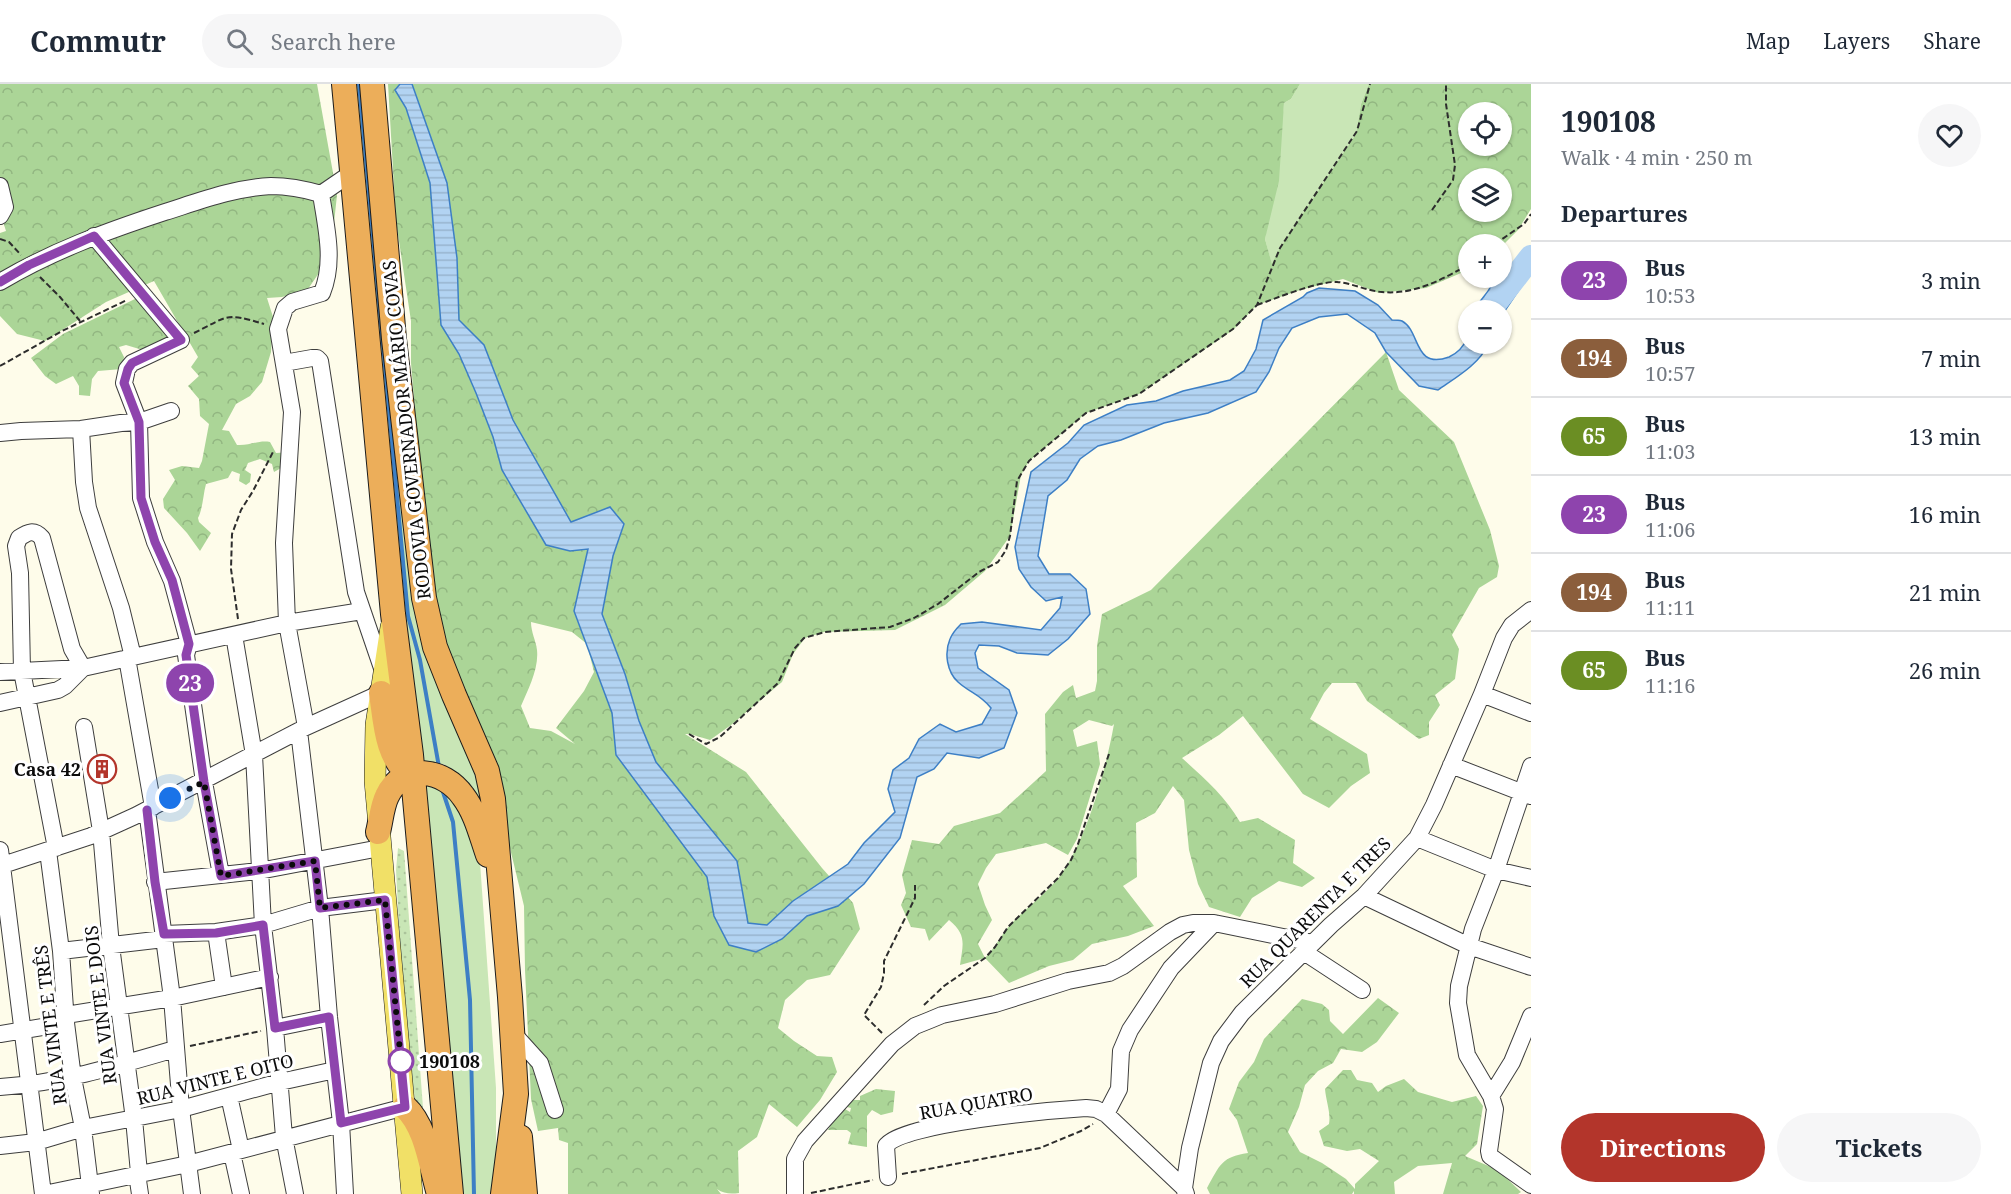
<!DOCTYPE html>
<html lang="en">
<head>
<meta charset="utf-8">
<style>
  :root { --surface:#fff; --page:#f6f6f7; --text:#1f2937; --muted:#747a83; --line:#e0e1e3; --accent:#b3352b }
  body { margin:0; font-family:"Noto Serif",serif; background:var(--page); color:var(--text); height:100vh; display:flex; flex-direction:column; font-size:22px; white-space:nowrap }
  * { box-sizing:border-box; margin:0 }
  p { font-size:20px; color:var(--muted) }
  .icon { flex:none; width:33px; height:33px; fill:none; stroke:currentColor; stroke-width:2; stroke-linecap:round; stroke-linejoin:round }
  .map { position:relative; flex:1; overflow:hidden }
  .panel { display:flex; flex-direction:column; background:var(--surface); width:480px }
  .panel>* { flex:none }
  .badge { padding:0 12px; border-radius:20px; font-size:21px; line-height:39px }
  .buttons { position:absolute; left:1458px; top:18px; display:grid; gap:12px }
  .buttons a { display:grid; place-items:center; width:54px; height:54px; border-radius:50%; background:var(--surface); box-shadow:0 2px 4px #0004; font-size:30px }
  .you { position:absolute; width:30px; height:30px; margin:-15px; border:4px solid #fff; border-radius:50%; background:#1a73e8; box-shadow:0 0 0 9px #1a73e833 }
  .map>.badge { position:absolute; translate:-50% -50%; box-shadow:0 0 0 3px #fff }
  h2 { padding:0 30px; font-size:22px; line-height:54px }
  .round { display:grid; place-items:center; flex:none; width:63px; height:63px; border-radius:32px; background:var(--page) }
  .overview { display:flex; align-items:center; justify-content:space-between; height:102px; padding:0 30px }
  h1 { font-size:28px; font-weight:700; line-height:45px }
  .cta { display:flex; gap:12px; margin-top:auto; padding:12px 30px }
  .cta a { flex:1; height:69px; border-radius:36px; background:var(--accent); color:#fff; font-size:24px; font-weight:700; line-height:69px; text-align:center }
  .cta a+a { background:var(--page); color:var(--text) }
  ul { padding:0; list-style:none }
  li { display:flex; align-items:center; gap:18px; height:78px; padding:0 30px; border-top:2px solid var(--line) }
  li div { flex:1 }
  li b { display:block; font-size:22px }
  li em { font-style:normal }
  li .badge { min-width:66px; font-weight:700; text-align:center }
  header { display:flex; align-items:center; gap:36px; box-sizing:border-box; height:84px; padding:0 30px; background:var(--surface); border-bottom:2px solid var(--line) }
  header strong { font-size:28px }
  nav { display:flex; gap:33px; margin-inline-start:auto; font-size:21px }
  .search { width:420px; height:54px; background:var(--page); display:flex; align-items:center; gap:15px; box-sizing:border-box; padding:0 21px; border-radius:33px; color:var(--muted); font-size:22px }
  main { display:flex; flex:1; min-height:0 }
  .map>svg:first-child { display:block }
  .grass { fill:#c9e6b6 }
  .forest { fill:url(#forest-crowns); fill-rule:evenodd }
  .park { fill:url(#park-dots) }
  .water { fill:url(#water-rules); stroke:#3d7fc5; stroke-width:1.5 }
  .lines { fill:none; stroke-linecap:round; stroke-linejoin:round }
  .stream { stroke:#3d7fc5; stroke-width:4 }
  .river { stroke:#b2d3f2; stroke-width:24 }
  .minor-casing { stroke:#3e3e3e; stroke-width:18 }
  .major-casing { stroke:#1c1c1c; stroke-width:22 }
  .highway-casing { stroke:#1c1c1c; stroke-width:26 }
  .path { stroke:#2d2d2d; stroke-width:2; stroke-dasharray:6 3; stroke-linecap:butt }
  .minor { stroke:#fff; stroke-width:16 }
  .major { stroke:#f1e067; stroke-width:21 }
  .highway { stroke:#ecae5a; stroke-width:24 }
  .line-casing { stroke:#fff; stroke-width:14 }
  .line { stroke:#8e44ad; stroke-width:9 }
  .walk { stroke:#0b0b0b; stroke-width:6; stroke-dasharray:0 10.8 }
  .stop-dot { fill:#fff; stroke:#8e44ad; stroke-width:3 }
  .labels { text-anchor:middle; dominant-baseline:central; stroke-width:6; stroke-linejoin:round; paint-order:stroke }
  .street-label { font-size:18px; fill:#0b0b0b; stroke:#fff }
  .poi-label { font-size:18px; font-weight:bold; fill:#0b0b0b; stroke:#fff; text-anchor:end }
  .stop-label { font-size:18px; font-weight:bold; fill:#0b0b0b; stroke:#fff; text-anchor:start }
</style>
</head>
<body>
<header>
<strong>Commutr</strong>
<div class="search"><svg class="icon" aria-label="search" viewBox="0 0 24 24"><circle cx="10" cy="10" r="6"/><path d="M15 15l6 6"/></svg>Search here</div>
<nav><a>Map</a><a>Layers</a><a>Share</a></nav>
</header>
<main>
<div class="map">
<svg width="1531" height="1110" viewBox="0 0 1531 1110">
  <defs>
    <pattern id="forest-crowns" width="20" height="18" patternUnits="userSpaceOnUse" patternTransform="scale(1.5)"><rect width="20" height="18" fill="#abd597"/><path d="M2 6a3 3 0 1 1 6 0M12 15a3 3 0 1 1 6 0" fill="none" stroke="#92b681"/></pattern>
    <pattern id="park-dots" width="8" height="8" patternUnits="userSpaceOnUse" patternTransform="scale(1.5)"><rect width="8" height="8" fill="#c9e6b6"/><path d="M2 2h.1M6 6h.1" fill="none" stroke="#abc49b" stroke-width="1.8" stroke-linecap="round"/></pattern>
    <pattern id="water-rules" width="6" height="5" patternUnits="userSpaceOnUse" patternTransform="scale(1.5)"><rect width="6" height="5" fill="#b2d3f2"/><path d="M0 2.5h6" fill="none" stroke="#98b4ce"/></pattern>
  </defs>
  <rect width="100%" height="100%" fill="#fefcea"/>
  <path class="grass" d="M353 0H364L438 599 486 718 490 765 460 695 444 680 418 681Z
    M1300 0H1369L1361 20 1356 50 1278 167 1272 181 1265 155 1279 66 1284 19 1291 15Z
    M433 696 457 717 479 764 496 1004V1082L491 1110H459L422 699Z"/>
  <path class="forest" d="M0 0H317L337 111 334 139 323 183 308 205 282 213 267 214 273 233 271 268 262 298 250 312 236 320 222 346 229 347 237 361C249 362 258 356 270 358L276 369 292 368 283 383 274 388 272 380 260 375 248 379 245 386 251 390 250 398 246 401 239 397 240 390 232 387 228 394 206 400C203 411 203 424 198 434L199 438 211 449 200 467 187 449 164 424 163 415 175 396 169 386 182 382 199 384 202 377 209 340 200 332 199 315 188 302 199 292 191 283 198 273 154 197 106 218 45 257 17 250 0 232V149L6 147 0 128Z
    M388 0H1300L1291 15 1284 19 1279 97 1265 155 1272 180 1278 167 1356 50 1361 20 1369 0H1531V125L1518 146 1502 162 1468 160V186L1426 204 1379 209 1343 195 1300 206 1257 221 1233 246 1139 310 1086 329 1029 377 1021 391 1010 452 985 487 945 521 895 546 824 548 805 554 793 570 782 598 731 641 710 656 690 650H685L746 688 822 784 853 819 860 845 830 891 807 896 785 916 778 944 794 957 817 972 832 973 837 988 820 1016 797 1043 769 1020 757 1053 738 1067 739 1109C731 1110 724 1110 717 1105L721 1110H568V1059L559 1056 558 1044 538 1047 531 1015 525 886 524 822 508 756 441 552 427 474 411 279V237L396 137ZM1468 28H1502V62H1468ZM1468 94H1502V128H1468ZM531 538 572 548 587 560 594 588 584 607 556 644 575 660 551 647 530 644 521 622C528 605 539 585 537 566 536 557 531 548 531 538Z
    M137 214 152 230 168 253 146 267 126 261 119 263 124 273 122 285 98 287 92 295 90 312 79 311V302L73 292 56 300 45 292 31 274 63 250Z
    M1386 268 1399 306 1454 358 1490 446 1499 482 1497 493 1479 504 1452 551 1459 565 1455 595 1435 611 1440 621 1429 638V651L1419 655 1367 617 1356 599H1332L1324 609 1310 635 1367 670 1370 689 1351 702 1329 724 1303 710 1243 632 1219 651 1182 674C1204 694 1225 712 1240 738L1258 734 1295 756 1293 779 1315 794 1302 803 1279 797 1252 814 1240 833 1209 823 1198 800 1189 766 1184 716 1173 702 1155 729 1136 739 1137 793 1123 802 1154 842 1128 852 1092 860 1073 876 1049 882 1009 899 985 874 960 881C963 860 967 851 949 836L929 857 925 845 911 843 901 821 906 809 902 791 912 756 939 760 954 742 1000 729 1046 687 1045 630 1063 608 1073 601 1076 614 1095 607 1097 597V562L1102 530 1151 506ZM1089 636 1112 642 1114 640C1106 685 1087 755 1060 792 1046 810 1026 824 1010 841 1001 851 995 864 985 874L978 860 992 836 985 821 978 800 986 784 996 770 1046 759 1068 771 1077 755 1100 680 1097 657 1077 663 1073 646Z
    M1378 914 1399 929 1377 958 1362 968 1341 965 1333 979 1318 987 1305 1001 1299 1023 1288 1048 1300 1068 1322 1079 1346 1095 1355 1105V1100L1379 1077 1360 1065 1347 1067 1324 1062 1319 1047 1329 1040C1331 1029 1326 1017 1325 1005L1343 986H1351L1357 996 1372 999 1378 1008 1386 1002 1404 995 1418 1008 1452 1018 1476 1012 1483 1022 1477 1060 1465 1072 1498 1086 1521 1108 1518 1110H1443L1452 1079 1418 1082 1394 1098 1395 1110H1354V1107L1352 1110H1210L1207 1104C1220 1081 1221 1073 1248 1069L1237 1036 1229 1025 1239 998 1254 978 1264 955 1302 915 1322 920 1329 926 1330 937 1343 950Z
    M876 1005 895 1007 893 1028 881 1031 872 1026 867 1032V1063L848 1060 851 1049 847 1046H828L836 1032 845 1025 850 1028 851 1024 847 1023 853 1016H860V1012Z"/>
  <path class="park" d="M398 764 404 767 423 1024 415 1015 411 991 403 920 396 786Z"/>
  <path class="water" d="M400 0H412L447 99 457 174 459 236 484 261 513 336 571 438 610 423 624 440 613 472 602 530 625 590 639 637 656 678 737 777 748 839 767 841 793 817 848 780 864 759 895 728 888 705 893 686 909 674 919 655 940 640 956 648 982 640 991 624C980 610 970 609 958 598 947 588 944 569 950 555 952 550 957 544 961 540L982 538 1041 546 1060 524 1062 513 1046 517 1031 503 1019 485 1015 463 1031 388 1068 359 1084 341 1127 321 1156 317 1183 307 1230 296 1244 287 1256 265 1263 236 1303 213 1307 209 1319 204 1355 207 1378 221 1392 236C1395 236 1399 236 1402 237 1421 247 1413 286 1449 273 1458 269 1464 262 1468 253V260H1488C1480 280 1455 294 1438 306L1419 302 1386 268 1375 249 1347 230 1319 233 1292 244 1279 264 1269 288 1256 308 1208 329 1164 339 1121 356 1098 362 1080 375 1067 396 1048 412 1038 472 1049 490H1070L1086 505 1090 530 1068 555 1048 571 1017 569 999 562 979 561 975 569 978 584 1009 606 1017 629 1004 664 979 674 947 669 934 685 917 693 900 754 864 800 838 822 807 832 782 855 756 868 729 861 714 832 707 793 616 671 612 629 574 527 588 465 570 467 546 461 502 386 493 353 476 309 459 270 441 241 430 99 406 24 395 6Z
    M1502 187 1511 188 1525 197 1502 231V226H1475C1480 214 1492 207 1494 194H1502Z"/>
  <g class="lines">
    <path class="stream" d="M359 0 408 532 420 576 439 683
      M442 705 453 738 470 916 474 1110"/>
    <path class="river" d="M1490 226 1531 173"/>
    <g class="minor-casing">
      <path id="minor" d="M0 102 5 123 0 132
        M94 152 181 256 132 279 127 285 124 299 139 338 141 414 155 458 172 497 189 560 186 571 204 698 221 791
        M0 198C52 167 107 147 165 128 200 117 234 104 271 102 289 102 304 105 321 110
        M284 279 312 274H317L320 277 356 508 383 587
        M81 345 84 398 88 424 121 524 133 573
        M0 349 21 347 81 345 121 339 139 338 171 327
        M234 551 254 671 263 841 275 944 284 1053 295 1110
        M127 574 153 723
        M0 588 83 584
        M1482 610 1531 629
        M0 619 58 606 65 602 83 584 287 539 362 527
        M84 643 101 747 111 862 134 1035 139 1089
        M306 643 287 539 284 459 292 328 278 245 285 224 292 218 322 209C335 177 326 143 321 110L353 88
        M299 647 320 824 329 933 341 1039 345 1110
        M1451 681 1531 712
        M1531 682 1496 786 1473 845 1459 902 1458 919 1467 971 1491 1012 1495 1025 1489 1067 1490 1072 1531 1101
        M147 726 172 914 181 1025 192 1110
        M1417 754 1496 786 1531 794
        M56 764 22 587 20 489 16 462 19 454C28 448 34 445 42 454L72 565 83 584
        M0 766 43 1110
        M48 767 61 867 66 939 73 994 83 1044 91 1110
        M0 782 91 752 135 732 306 643 381 609
        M155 798 259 787 380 764
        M1364 812 1469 862 1531 883
        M216 848 224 903
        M164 850 216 848 263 841 320 824 385 816
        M61 867 164 855
        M1304 868 1362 906
        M66 931 172 914 270 893
        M275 944 329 933
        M512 948 540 979 555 1026
        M0 950 66 939
        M0 1003C61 999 117 982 175 965
        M229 1012 241 1066
        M1491 1012 1512 978 1531 932
        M1106 1030 1119 1005 1121 967 1130 946 1171 884 1214 839
        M0 1062 36 1058 83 1044 181 1025 280 998 335 986
        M232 1069 241 1110
        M137 1090 140 1110
        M888 1093 886 1062C900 1039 1055 1026 1086 1024L1096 1025 1106 1030 1184 1104
        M44 1110 188 1080 405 1023
        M795 1110V1075L805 1057 892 960 915 942 930 936 942 931 995 920 1068 897 1109 889 1123 882 1170 848 1183 841 1193 839H1214L1313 859
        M1186 1110 1184 1104 1190 1064 1211 979 1221 957 1242 929 1331 841 1364 812 1417 754 1434 721 1482 610 1504 554 1512 541 1531 526"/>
    </g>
    <g class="major-casing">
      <path id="major" d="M391 543 376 641 375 697 412 1110"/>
    </g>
    <g class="highway-casing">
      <path id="highway" d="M344 0 393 530 411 671 451 1110
        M372 0 394 255 424 514 435 563 454 611 487 687 493 715 510 913 516 1010 503 1110
        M381 609C385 636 386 677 412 691
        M378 748C381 736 382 722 387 712 403 678 444 685 463 712 476 729 481 751 488 771
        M405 1023C426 1042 431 1083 439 1110
        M520 1053 525 1110"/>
    </g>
    <path class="path" d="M1432 126 1453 96 1455 81 1446 20V0
      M0 155 9 158 21 171
      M1495 160 1524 140 1531 130
      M40 193 60 213 80 237
      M1257 221C1277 214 1318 197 1337 198 1352 199 1367 207 1382 208 1414 211 1441 196 1468 181
      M194 249C229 232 224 228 264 240
      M0 282 62 247 127 216
      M238 535 231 485 232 450 241 426 253 407 274 366
      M689 650 706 660 720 653 778 599 795 564 804 554 825 548 890 543 914 534 938 520 979 488 998 478 1006 466 1010 452 1017 397 1029 377 1086 329 1139 310 1233 245 1257 221 1280 164 1357 47 1370 0
      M924 921 944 902 985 874 995 863 1008 843 1058 794 1071 776 1078 760 1109 670
      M882 949 864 931 881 903 884 889V877L915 814V801
      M190 962 261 947
      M902 1090 1040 1064 1081 1047 1093 1040
      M811 1109 873 1096"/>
    <use href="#minor" class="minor"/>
    <use href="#major" class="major"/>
    <use href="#highway" class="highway"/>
  </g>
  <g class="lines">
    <g class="line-casing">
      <path id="line" d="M0 198 29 181 94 152 181 256 132 279 128 285 124 299 139 338 141 414 155 458 172 496 189 560 186 571 204 698 221 792 315 777 320 824 385 816 405 1023 341 1039 329 933 275 944 263 841 216 849 164 850 155 798 147 726"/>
    </g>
    <use href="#line" class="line"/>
    <path class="walk" d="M170 714 204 698 221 792 315 777 320 824 385 816 401 977"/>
  </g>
  <defs>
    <g id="building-ring" transform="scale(1.5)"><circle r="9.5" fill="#fff" stroke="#b3352b" stroke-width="1.5"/><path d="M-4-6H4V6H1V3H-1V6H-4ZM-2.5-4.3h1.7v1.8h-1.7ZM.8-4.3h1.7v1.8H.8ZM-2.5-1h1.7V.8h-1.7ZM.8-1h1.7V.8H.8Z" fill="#b3352b"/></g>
  </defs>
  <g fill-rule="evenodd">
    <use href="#building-ring" x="102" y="685"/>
  </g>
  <circle class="stop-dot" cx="401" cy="977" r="12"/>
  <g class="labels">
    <g class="street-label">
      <text transform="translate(406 346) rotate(-96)">RODOVIA GOVERNADOR MÁRIO COVAS</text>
      <text transform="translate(1315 828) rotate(-45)">RUA QUARENTA E TRES</text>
      <text transform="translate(100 921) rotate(-97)">RUA VINTE E DOIS</text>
      <text transform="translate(50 941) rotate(-97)">RUA VINTE E TRÊS</text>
      <text transform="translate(215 995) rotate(-14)">RUA VINTE E OITO</text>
      <text transform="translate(976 1019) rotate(-10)">RUA QUATRO</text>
    </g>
    <g class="poi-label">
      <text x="81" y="685">Casa 42</text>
    </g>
    <g class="stop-label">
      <text x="419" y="977">190108</text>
    </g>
  </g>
</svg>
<div class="buttons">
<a><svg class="icon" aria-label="locate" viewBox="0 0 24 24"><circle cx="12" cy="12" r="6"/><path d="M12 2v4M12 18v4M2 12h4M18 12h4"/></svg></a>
<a><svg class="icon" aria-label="layers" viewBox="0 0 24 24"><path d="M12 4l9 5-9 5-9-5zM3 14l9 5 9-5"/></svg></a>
<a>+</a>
<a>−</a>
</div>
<div class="you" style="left:170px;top:714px"></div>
<b class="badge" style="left:190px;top:599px;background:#8e44ad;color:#fff">23</b>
</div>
<section class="panel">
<div class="overview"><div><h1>190108</h1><p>Walk · 4 min · 250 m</p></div><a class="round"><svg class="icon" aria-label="heart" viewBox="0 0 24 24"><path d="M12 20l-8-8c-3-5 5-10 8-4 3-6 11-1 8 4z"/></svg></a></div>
<h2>Departures</h2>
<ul>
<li><span class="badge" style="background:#8e44ad;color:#fff">23</span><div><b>Bus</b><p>10:53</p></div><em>3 min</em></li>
<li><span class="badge" style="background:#8b5e3c;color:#fff">194</span><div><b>Bus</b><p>10:57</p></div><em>7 min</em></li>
<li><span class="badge" style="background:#6b8e23;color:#fff">65</span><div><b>Bus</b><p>11:03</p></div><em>13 min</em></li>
<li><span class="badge" style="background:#8e44ad;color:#fff">23</span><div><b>Bus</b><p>11:06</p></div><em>16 min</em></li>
<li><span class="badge" style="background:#8b5e3c;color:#fff">194</span><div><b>Bus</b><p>11:11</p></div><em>21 min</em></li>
<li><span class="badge" style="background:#6b8e23;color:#fff">65</span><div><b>Bus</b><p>11:16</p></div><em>26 min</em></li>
</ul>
<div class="cta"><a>Directions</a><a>Tickets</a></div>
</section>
</main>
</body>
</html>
